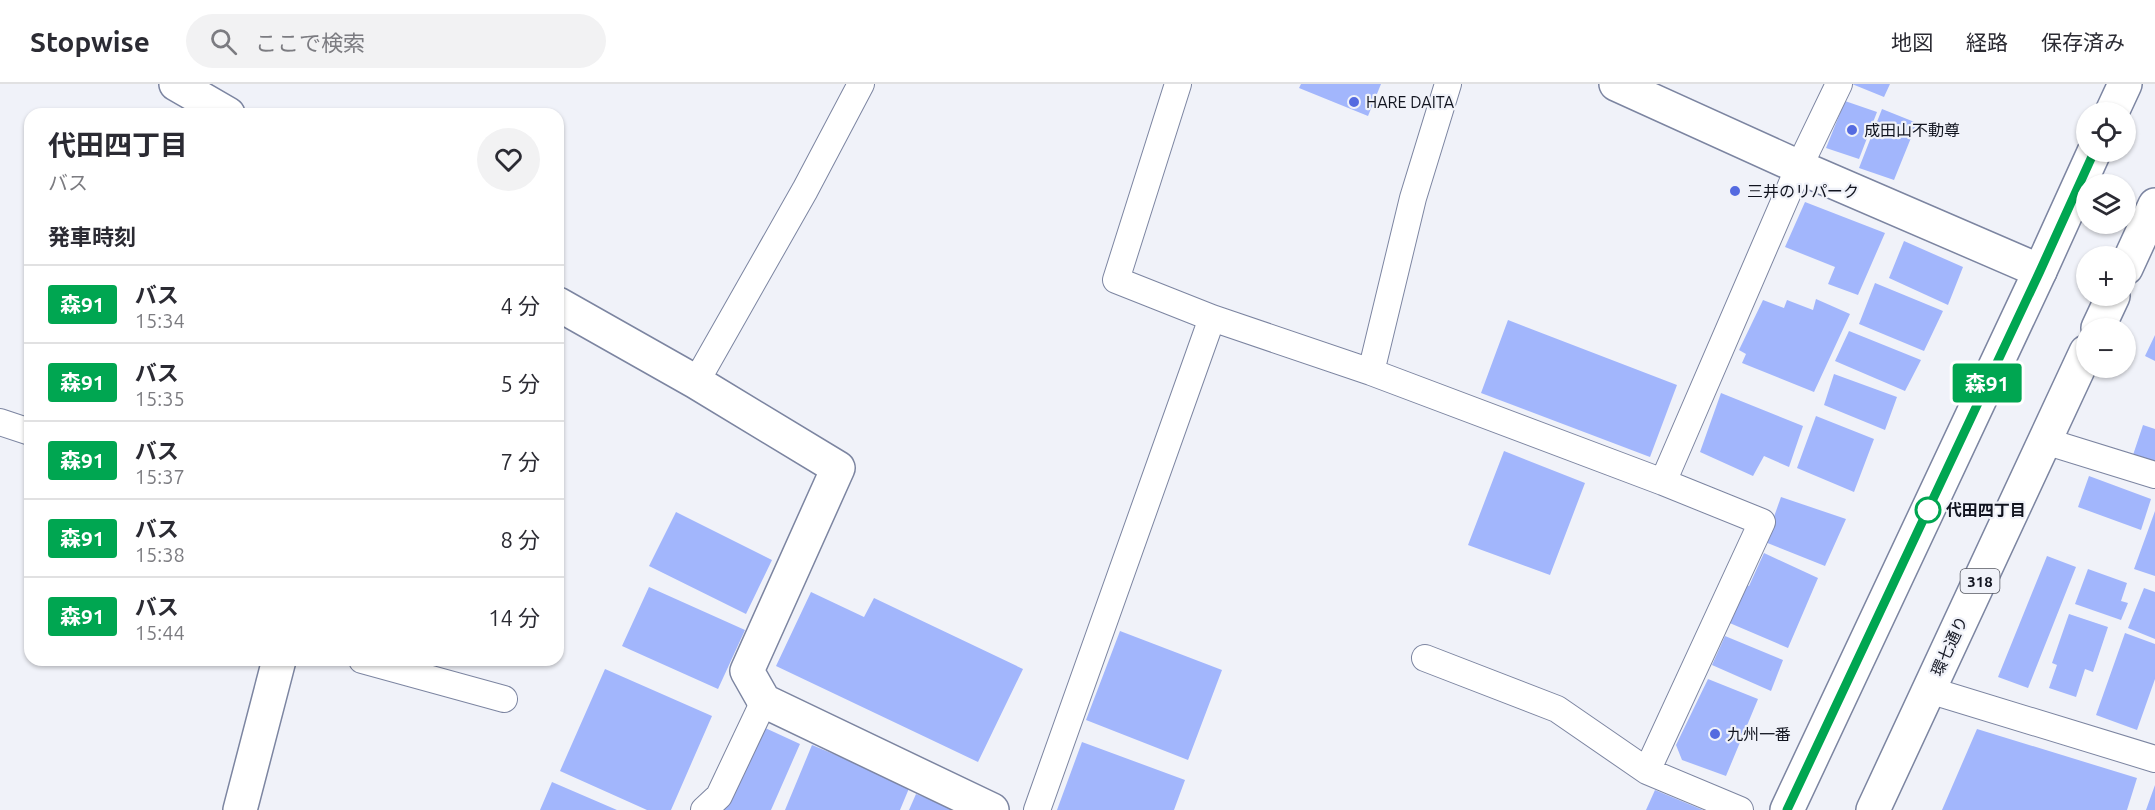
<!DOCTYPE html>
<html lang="ja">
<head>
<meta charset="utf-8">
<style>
  :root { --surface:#fff; --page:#f2f2f3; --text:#2b2b33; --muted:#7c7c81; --line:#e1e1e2 }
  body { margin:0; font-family:Ubuntu,"Noto Sans JP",sans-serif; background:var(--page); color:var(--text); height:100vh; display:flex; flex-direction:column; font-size:22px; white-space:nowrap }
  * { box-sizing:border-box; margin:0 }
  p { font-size:20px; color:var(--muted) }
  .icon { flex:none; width:33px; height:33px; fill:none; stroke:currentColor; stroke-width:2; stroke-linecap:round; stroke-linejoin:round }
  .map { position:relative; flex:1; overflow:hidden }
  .sheet { position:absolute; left:24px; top:24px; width:540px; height:558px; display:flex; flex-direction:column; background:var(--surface); border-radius:18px; box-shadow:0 2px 4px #0004 }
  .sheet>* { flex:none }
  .badge { padding:0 12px; border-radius:4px; font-size:21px; line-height:39px }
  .fabs { position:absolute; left:2076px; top:18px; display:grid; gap:12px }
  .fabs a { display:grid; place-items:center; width:60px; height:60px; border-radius:50%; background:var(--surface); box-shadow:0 2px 4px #0004; font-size:30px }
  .map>.badge { position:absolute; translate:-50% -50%; box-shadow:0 0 0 3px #fff }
  h2 { padding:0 24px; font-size:22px; line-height:54px }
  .round { display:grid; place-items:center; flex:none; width:63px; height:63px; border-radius:32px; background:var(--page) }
  .summary { display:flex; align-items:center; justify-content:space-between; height:102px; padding:0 24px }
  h1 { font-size:28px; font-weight:700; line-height:45px }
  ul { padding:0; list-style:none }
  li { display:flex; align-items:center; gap:18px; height:78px; padding:0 24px; border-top:2px solid var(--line) }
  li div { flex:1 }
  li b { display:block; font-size:22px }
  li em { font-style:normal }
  li .badge { min-width:66px; font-weight:700; text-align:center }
  header { display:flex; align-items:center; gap:36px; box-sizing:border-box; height:84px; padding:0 30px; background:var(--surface); border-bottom:2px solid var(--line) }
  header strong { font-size:28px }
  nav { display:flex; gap:33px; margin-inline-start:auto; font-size:21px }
  .search { width:420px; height:54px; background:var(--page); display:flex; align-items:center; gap:15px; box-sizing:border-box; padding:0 21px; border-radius:33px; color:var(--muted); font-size:22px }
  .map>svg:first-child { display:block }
  .building { fill:#a2b6fc }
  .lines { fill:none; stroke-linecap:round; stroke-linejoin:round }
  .lane-casing { stroke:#7c85a1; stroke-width:28 }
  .street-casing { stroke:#7c85a1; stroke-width:36 }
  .primary-casing { stroke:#7c85a1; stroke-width:36 }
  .lane { stroke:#fff; stroke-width:26 }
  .street { stroke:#fff; stroke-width:33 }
  .primary { stroke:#fff; stroke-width:33 }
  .line-casing { stroke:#fff; stroke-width:14 }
  .line { stroke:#00a651; stroke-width:9 }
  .poi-dot { fill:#546ae0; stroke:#f0f2f9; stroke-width:2 }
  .stop-dot { fill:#fff; stroke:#00a651; stroke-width:3 }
  .labels { text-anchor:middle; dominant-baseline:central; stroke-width:4.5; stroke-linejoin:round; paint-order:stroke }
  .shield { fill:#f0f2f9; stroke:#545760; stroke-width:1.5 }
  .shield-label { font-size:15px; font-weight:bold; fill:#11141f }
  .poi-label { font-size:16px; fill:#11141f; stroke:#f0f2f9; text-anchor:start }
  .stop-label { font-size:16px; font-weight:bold; fill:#11141f; stroke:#f0f2f9; text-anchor:start }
  .street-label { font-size:16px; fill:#11141f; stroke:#f0f2f9 }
</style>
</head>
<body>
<header>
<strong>Stopwise</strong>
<div class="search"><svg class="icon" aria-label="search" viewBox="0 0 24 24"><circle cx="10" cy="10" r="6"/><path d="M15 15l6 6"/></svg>ここで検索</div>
<nav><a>地図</a><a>経路</a><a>保存済み</a></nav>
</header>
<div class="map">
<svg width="2155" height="726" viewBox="0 0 2155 726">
  <rect width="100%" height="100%" fill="#f0f2f9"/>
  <path class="building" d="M1301 0H1381L1368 32 1299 4Z
    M1852 0H1890L1884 13Z
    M1845 17 1877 28 1859 75 1826 64Z
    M1882 25 1917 39 1894 96 1859 84Z
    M1805 118 1885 149 1858 211 1828 200 1835 183 1785 163Z
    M1904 157 1963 183 1948 221 1889 194Z
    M1875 199 1943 227 1924 267 1859 240Z
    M1816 215 1850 230 1814 308 1742 279 1746 270 1739 266 1763 216 1784 224 1787 216 1813 226Z
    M1508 236 1677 301 1650 373 1481 309Z
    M1849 247 1921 276 1905 307 1835 277Z
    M2155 251V277L2145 272Z
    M1834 290 1897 313 1885 346 1824 321Z
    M1721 309 1803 342 1789 383 1764 372 1753 392 1700 368Z
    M1816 332 1874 355 1854 408 1797 384Z
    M2143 341 2155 345V379L2133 371Z
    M1504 367 1585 399 1550 491 1468 461Z
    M2089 392 2151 415 2141 446 2078 423Z
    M1781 413 1846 435 1825 482 1765 458Z
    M2155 427V492L2134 485Z
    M676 428 772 476 746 530 649 482Z
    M1764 469 1818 494 1788 564 1725 537 1741 499 1749 502Z
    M2047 472 2076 483 2028 604 1998 593Z
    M2088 485 2127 499 2121 517 2128 519 2121 536 2075 520Z
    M649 503 745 546 718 605 622 562Z
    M2144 504 2155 508V555L2128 544Z
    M811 508 864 533 874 514 1023 585 978 678 776 582Z
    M2069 530 2108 543 2093 588 2085 585 2076 613 2049 604 2057 581 2052 579Z
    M1120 547 1222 586 1188 676 1086 636Z
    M2125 549 2155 560V595L2137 646 2096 631Z
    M1725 552 1783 576 1771 607 1712 581Z
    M605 585 712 632 671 726H647L560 687Z
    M1708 595 1758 615 1726 692 1682 676 1676 661Z
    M761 642 800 660 771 726H723Z
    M1977 645 2137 694 2127 726H1942Z
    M1082 658 1185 696 1174 726H1057Z
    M812 661 910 702 900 726H785Z
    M552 698 617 726H540Z
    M2155 702V726H2146L2155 701Z
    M1655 706 1703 726H1646Z
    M916 710 958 726H909Z"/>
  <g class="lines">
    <g class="lane-casing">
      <path id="lane" d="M1178 0 1116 196 1212 234 1371 288 1663 398 1762 438 1647 687
        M1371 288 1413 114 1448 0
        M696 298 805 106 861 0
        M0 338 30 348
        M2045 357 2155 391
        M1663 398 1799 83 1839 0
        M1425 574 1557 625 1647 687 1740 726
        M362 576 504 615
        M1929 606 2155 675
        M704 726 719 712 764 617
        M1037 726 1212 234"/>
    </g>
    <g class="street-casing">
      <path id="street" d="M176 0 228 30
        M1616 0 1799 83 2040 187
        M558 220 696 298 838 384 747 587 764 617 992 726
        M240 726 279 576"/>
    </g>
    <g class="primary-casing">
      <path id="primary" d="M2112 28 2125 0
        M2126 184 2155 121
        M2098 244 2113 212
        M1787 726 2040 187 2094 68
        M1873 726 2086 268"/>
    </g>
    <use href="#lane" class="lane"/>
    <use href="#street" class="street"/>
    <use href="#primary" class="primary"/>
  </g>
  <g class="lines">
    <g class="line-casing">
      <path id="line" d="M1787 726 2040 187 2094 68"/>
    </g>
    <use href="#line" class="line"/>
  </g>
  <g class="poi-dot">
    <circle cx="1354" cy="18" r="6"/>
    <circle cx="1852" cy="46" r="6"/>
    <circle cx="1735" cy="107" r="6"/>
    <circle cx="1715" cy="650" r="6"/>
  </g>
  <circle class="stop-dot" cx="1928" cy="426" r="12"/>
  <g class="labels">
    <rect class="shield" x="1960.5" y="485" width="39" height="24" rx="4.5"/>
    <g class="shield-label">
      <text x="1980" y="497">318</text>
    </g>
    <g class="poi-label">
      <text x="1366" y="18">HARE DAITA</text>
      <text x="1864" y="46">成田山不動尊</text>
      <text x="1747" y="107">三井のリパーク</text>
      <text x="1727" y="650">九州一番</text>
    </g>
    <g class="stop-label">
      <text x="1946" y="426">代田四丁目</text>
    </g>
    <g class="street-label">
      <text transform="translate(1949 562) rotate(-65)">環七通り</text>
    </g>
  </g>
</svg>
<div class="fabs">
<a><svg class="icon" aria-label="locate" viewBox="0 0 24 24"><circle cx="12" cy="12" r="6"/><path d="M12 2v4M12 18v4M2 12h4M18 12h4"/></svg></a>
<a><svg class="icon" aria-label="layers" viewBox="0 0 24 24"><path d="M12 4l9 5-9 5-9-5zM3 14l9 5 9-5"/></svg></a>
<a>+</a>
<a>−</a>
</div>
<b class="badge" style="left:1987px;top:299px;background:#00a651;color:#fff">森91</b>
<section class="sheet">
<div class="summary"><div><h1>代田四丁目</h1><p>バス</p></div><a class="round"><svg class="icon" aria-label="heart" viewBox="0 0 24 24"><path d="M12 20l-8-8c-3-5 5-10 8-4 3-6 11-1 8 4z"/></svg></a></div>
<h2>発車時刻</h2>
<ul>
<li><span class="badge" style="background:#00a651;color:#fff">森91</span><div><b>バス</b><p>15:34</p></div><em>4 分</em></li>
<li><span class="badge" style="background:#00a651;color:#fff">森91</span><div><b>バス</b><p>15:35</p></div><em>5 分</em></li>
<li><span class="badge" style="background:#00a651;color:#fff">森91</span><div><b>バス</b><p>15:37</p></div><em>7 分</em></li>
<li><span class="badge" style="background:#00a651;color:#fff">森91</span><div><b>バス</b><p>15:38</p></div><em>8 分</em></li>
<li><span class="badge" style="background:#00a651;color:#fff">森91</span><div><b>バス</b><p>15:44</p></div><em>14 分</em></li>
</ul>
</section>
</div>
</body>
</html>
